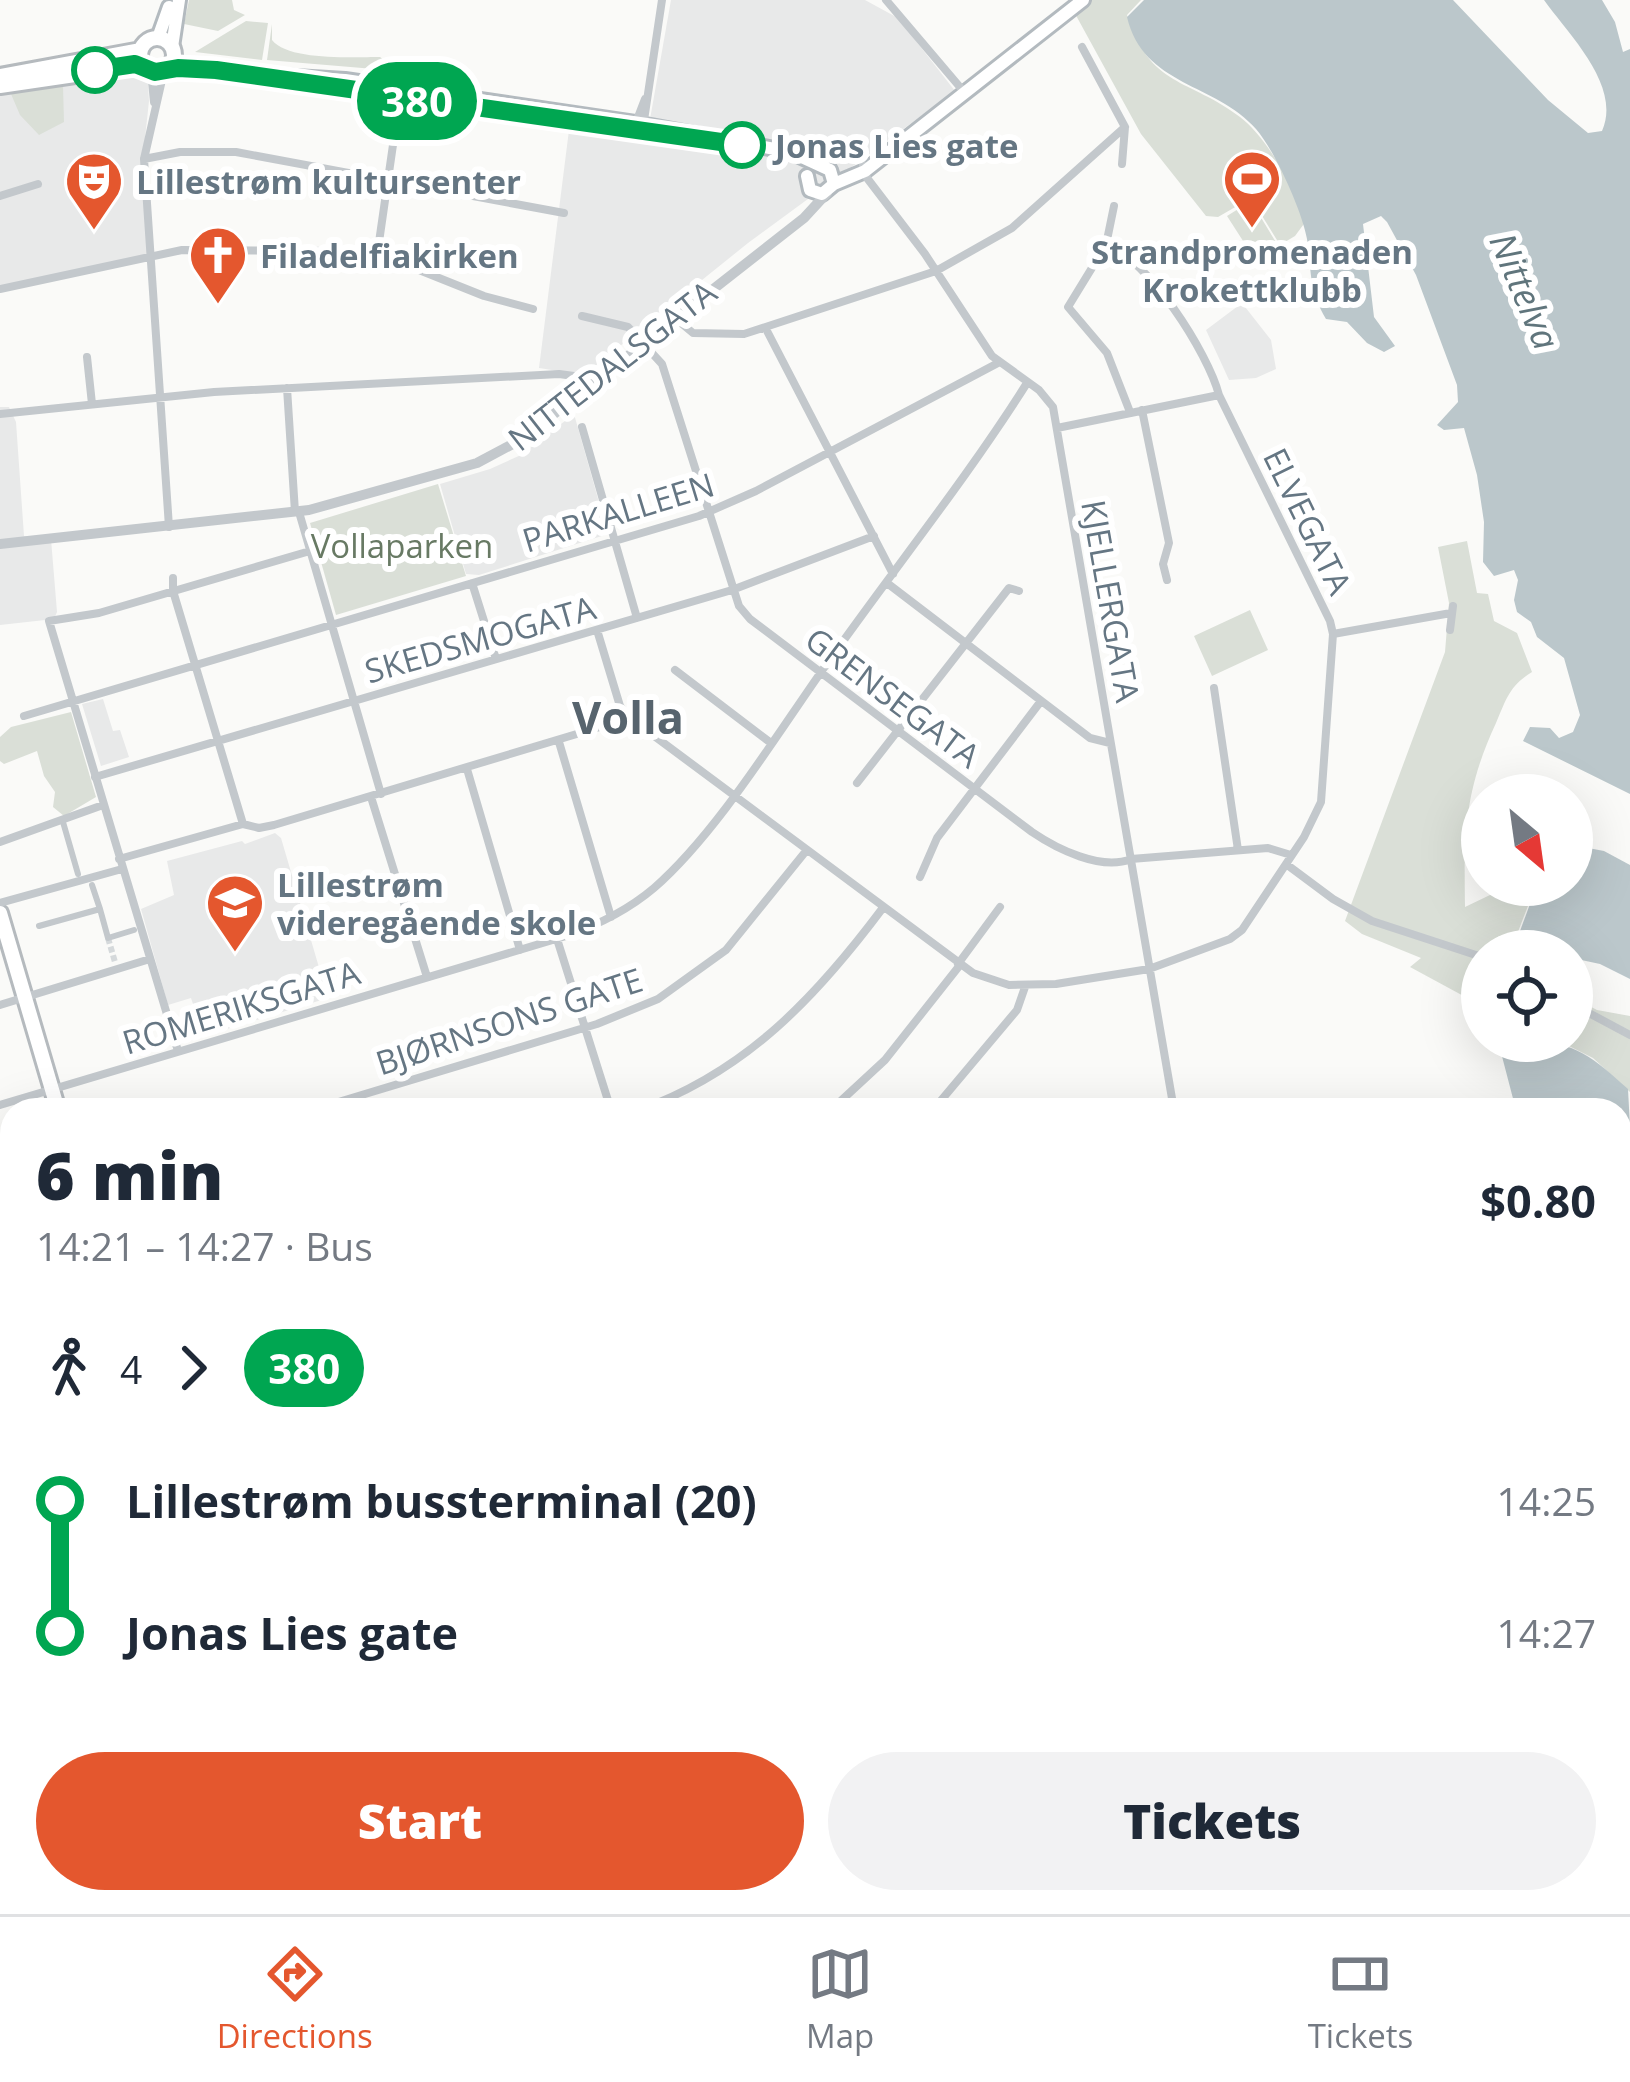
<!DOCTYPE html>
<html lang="en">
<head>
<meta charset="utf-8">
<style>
  :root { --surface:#fff; --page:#f2f2f3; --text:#1f2937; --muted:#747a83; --line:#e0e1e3; --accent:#e4572e }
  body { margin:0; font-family:"Open Sans",sans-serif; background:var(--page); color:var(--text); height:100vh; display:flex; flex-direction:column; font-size:45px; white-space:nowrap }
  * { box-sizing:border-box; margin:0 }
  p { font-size:39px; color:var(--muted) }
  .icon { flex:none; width:66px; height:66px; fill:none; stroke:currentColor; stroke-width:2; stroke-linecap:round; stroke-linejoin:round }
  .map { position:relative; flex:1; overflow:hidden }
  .drawer { position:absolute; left:0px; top:1098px; width:1632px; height:816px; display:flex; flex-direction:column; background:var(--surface); border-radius:36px 36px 0 0; box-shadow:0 12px 48px #0002 }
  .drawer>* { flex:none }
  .badge { padding:0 24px; border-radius:39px; font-size:42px; line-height:78px }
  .needle { width:78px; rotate:151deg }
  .fabs { position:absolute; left:1461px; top:774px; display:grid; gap:24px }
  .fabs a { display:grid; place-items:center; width:132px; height:132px; border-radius:50%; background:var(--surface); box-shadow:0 12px 48px #0002; font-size:60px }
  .map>.badge { position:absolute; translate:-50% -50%; box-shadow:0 0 0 6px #fff }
  .legs { display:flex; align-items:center; gap:18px; height:132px; padding:0 36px; font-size:39px }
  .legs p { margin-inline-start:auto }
  .overview { display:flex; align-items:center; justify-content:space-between; height:204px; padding:0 36px }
  h1 { font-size:66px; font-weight:800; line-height:90px }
  .button { display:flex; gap:24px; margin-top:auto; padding:24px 36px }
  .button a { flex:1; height:138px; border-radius:72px; background:var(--accent); color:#fff; font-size:48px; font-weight:800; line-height:138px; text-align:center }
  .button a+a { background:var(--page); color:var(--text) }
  ul { padding:0 36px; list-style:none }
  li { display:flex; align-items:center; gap:42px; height:132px; font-size:45px }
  li i { display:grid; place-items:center; width:18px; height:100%; margin:0 15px; background:currentColor }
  li i::after { content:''; width:30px; height:30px; margin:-15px; border:9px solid; border-radius:50%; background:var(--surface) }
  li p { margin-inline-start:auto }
  li:first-child i { background:linear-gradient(#0000 50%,currentColor 0) }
  li:last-child i { background:linear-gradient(currentColor 50%,#0000 0) }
  .dock { display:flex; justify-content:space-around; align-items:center; height:168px; border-top:3px solid var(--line); background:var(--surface); font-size:33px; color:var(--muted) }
  .dock a { display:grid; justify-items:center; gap:6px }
  .dock .active { color:var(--accent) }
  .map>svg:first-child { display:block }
  .built { fill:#e8e9e9 }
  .green { fill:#dadfd7 }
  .water { fill:#bbc7cb }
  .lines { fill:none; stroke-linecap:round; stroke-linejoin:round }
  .taxiway { stroke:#ced2d4; stroke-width:24 }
  .runway { stroke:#ced2d4; stroke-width:57 }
  .pedestrian-tunnel { stroke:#d5d9db; stroke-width:6; stroke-dasharray:6 3; stroke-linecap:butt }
  .secondary-casing { stroke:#b3babf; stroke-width:18 }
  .primary-casing { stroke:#b5babe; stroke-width:20 }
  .trunk-casing { stroke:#b4b9bd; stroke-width:20 }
  .pedestrian { stroke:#c3c8cc; stroke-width:6 }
  .minor { stroke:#c3c8cc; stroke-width:8 }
  .tertiary { stroke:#c3c8cc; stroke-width:10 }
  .secondary { stroke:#fff; stroke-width:12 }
  .primary { stroke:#fff; stroke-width:14 }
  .trunk { stroke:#fff; stroke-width:14 }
  .line-1-casing { stroke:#fff; stroke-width:27 }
  .line-1 { stroke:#00a651; stroke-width:18 }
  .stop-1-dot { fill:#fff; stroke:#00a651; stroke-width:6 }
  .labels { text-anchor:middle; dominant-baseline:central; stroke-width:12; stroke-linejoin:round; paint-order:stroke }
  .stop-label { font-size:33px; font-weight:bold; fill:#657683; stroke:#fff; text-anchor:start }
  .poi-label { font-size:33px; font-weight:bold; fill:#657683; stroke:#fff; text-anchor:start }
  .street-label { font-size:33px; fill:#657683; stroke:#fff }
  .park-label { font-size:33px; fill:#687a64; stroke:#fff }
  .water-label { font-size:36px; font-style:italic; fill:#60757c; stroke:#fff }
  .district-label { font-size:45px; font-weight:bold; fill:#57646e; stroke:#fff }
</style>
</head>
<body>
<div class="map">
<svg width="1630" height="1914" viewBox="0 0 1630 1914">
  <rect width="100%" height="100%" fill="#fafaf8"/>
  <path class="built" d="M671 0H865L898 18 955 91 748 243 584 375 539 368 569 130 646 142Z
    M147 66 149 101 142 166 154 253 0 289V87Z
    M1242 303 1271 340 1276 369 1256 378 1229 380 1206 330Z
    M0 407H9L16 422 24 536 51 539 57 612 54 619 0 625Z
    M574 414 608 534 479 575 466 574 440 484 490 469 521 455Z
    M103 699 113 731 120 730 129 757 101 766 82 704Z
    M275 833 281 838 328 998 204 1036 191 998 168 1005 141 909 174 895 167 861 242 841 245 844Z
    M1630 1269V1914H350L337 1902H1620V1274Z"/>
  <path class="green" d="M189 0H232L234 10 245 15 218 31 184 24Z
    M1086 0H1141L1127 15C1150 88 1189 78 1240 117 1268 138 1292 187 1309 217L1295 236 1280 245 1251 198 1218 217 1206 216 1141 134 1073 10Z
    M246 21 268 23 262 60 195 52Z
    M272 24V40C288 61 354 57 380 57L387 62 386 70 267 60Z
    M63 86 64 122 39 135 20 115 11 94Z
    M1251 201 1277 244 1254 258 1227 216Z
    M438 484 466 576 336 615 310 523Z
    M1467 541 1477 593 1488 594 1494 621 1517 633 1532 672C1509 686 1506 700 1496 723 1464 792 1464 834 1465 907L1490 895 1533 893 1516 937 1499 936 1490 943 1495 951H1482V1006L1410 967 1421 958 1362 934 1345 921 1445 652 1449 603 1438 547Z
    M1250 610 1268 650 1212 676 1194 636Z
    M71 712 96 797 64 816 53 807 55 792 44 776 37 751 4 764 0 761V737L11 727Z
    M1572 997 1597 1010 1630 1016V1092L1593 1058 1559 1041H1572Z
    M12 1511V1902H300L313 1914H0V1514Z"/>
  <path class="water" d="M1144 0H1453L1548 100 1588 133 1602 131C1622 86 1569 35 1544 0H1602L1615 22 1623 52 1630 49V794L1523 741 1530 727 1550 728 1559 738 1573 732 1580 715 1564 658 1537 637 1531 622 1517 612 1514 600 1518 580 1514 570 1494 576 1483 562 1484 522 1477 475 1464 428 1444 430 1437 425 1458 402 1457 385 1416 275 1387 222 1381 216 1363 224 1374 317 1395 346 1384 352 1367 343 1347 322 1326 319C1308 288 1312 273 1307 239 1302 211 1275 151 1256 129 1216 83 1143 86 1127 17Z
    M1583 847 1604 851 1630 865V979L1600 964 1572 958V951L1513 950 1537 885H1572V848Z
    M1498 1041C1566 1041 1577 1042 1628 1089L1630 1127 1620 1133V1110H1516Z"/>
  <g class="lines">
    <path class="taxiway" d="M636 1914 645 1902
      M811 1914 817 1902
      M1496 1914 1497 1902"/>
    <path class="runway" d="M1620 1864 1630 1865"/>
    <path class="pedestrian-tunnel" d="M108 938 115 962"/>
    <g class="secondary-casing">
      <path id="secondary" d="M158 38 169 7
        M172 47 179 0
        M168 69 253 76
        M246 74 345 80 635 123 791 152 830 170 834 184
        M291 83 668 137
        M807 176 810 190 822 194 834 184 865 171 1083 0"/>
    </g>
    <g class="primary-casing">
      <path id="primary" d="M140 55a17 17 0 1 1 34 0a17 17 0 1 1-34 0Z
        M0 76 141 50
        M0 86 143 65
        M0 913 58 1110
        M312 1902 323 1914"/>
    </g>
    <g class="trunk-casing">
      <path id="trunk" d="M0 1908 14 1914"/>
    </g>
    <path class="pedestrian" d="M63 822 78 874
      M92 885 100 909
      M39 926 100 909 108 938 134 930"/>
    <path class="minor" d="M886 0 965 93
      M1082 47 1125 127 1122 164
      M151 71 154 102
      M164 71 144 159 169 527
      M635 125 645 99
      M643 127 662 0
      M144 159 180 152H236L564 213
      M863 165 867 178 925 254 992 356 1039 390 1053 407 1174 1110
      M0 196 38 184
      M1106 245 1114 206
      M377 256 397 117
      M0 289 182 250 346 251 394 260 484 296 533 309
      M582 316 628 327 662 364 739 606 750 619 1032 832C1057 849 1101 871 1131 859L1268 848 1291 855
      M675 318 693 333 744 334 936 271 1012 228 1125 127
      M766 329 893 574
      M87 357 92 404
      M287 388 295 512
      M1142 410 1169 543 1163 564 1167 580
      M1130 412 1107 353 1068 307 1106 245C1148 258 1208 353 1219 395
      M0 414 214 392 559 374 574 376 585 388
      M582 427 637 618
      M299 512 381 794
      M173 578V591L243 824
      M472 583 496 659
      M887 583 1090 738 1110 743
      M597 630 620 706 630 718 973 973 1009 985 1056 984 1149 969 1230 939 1242 930 1304 837 1321 802 1333 634 1330 621 1219 395 1057 428
      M1450 630 1453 606
      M1333 634 1451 613
      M675 670 771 743
      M1214 688 1238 850
      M24 716 699 516 756 491 998 363
      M559 742 611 917
      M467 769 520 950
      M95 777 732 590 874 536
      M857 783 1009 588 1019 591
      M371 797 427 977
      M0 842 103 805
      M119 859 243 824 259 828 274 825 630 718
      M1286 864 1333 899 1372 921 1482 957
      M920 877 937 838 1041 701
      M0 903 122 869
      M557 939 611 1110
      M958 964 1000 907
      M1572 1004 1630 1035
      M0 1005 150 959
      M178 1051 49 621 99 613 310 551
      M0 1105 566 936C598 925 628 910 654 888 717 833 777 734 826 665 893 570 965 481 1027 383
      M312 1110 597 1024 658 999 726 950 806 851
      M639 1110C746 1072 816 997 882 909
      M831 1110 885 1060 960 965
      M933 1110 1017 1010 1025 987
      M0 1205 12 1202
      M0 1305 12 1302
      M0 1406 12 1402
      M0 1508 12 1504"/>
    <path class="tertiary" d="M0 544 309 510 477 463 522 439 804 218 827 193"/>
    <use href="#secondary" class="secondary"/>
    <use href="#primary" class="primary"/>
    <use href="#trunk" class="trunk"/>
  </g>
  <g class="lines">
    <g class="line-1-casing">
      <path id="line-1" d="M95 70 135 64 155 72 178 68 216 70 742 145"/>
    </g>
    <use href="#line-1" class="line-1"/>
  </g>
  <defs>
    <g id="stadium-pin" transform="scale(3)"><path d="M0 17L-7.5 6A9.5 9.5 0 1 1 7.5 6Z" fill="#e4572e" stroke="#fff"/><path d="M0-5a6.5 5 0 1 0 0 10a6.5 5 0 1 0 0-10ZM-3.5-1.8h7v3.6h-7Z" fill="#fff"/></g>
    <g id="theatre-pin" transform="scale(3)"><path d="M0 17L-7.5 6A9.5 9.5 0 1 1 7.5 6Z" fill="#e4572e" stroke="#fff"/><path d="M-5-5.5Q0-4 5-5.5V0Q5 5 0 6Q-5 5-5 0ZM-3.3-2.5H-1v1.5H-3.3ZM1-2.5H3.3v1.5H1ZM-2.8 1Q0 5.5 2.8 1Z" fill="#fff"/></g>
    <g id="church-pin" transform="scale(3)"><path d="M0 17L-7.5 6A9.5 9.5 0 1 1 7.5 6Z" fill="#e4572e" stroke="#fff"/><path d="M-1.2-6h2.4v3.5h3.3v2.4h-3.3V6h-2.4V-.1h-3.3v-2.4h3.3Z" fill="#fff"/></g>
    <g id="school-pin" transform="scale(3)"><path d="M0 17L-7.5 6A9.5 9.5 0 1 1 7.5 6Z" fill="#e4572e" stroke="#fff"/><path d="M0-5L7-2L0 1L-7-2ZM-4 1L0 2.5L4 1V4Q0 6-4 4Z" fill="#fff"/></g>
  </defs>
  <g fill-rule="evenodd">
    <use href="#stadium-pin" x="1252" y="179"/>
    <use href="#theatre-pin" x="94" y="181"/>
    <use href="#church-pin" x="218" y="255"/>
    <use href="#school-pin" x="235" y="903"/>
  </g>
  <g class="stop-1-dot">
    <circle cx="95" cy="70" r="21"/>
    <circle cx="742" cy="145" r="21"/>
  </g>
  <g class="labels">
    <g class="stop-label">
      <text x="775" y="145">Jonas Lies gate</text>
    </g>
    <g class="poi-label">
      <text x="136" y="181">Lillestrøm kultursenter</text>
      <text x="1252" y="251" text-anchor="middle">Strandpromenaden<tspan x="1252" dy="38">Krokettklubb</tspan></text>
      <text x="260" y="255">Filadelfiakirken</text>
      <text x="277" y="884">Lillestrøm<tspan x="277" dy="38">videregående skole</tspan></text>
    </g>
    <g class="street-label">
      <text transform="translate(612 365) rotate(-38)">NITTEDALSGATA</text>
      <text transform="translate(618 512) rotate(-17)">PARKALLEEN</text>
      <text transform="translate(1308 521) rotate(64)">ELVEGATA</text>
      <text transform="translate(1111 601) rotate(80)">KJELLERGATA</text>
      <text transform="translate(480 639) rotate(-16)">SKEDSMOGATA</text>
      <text transform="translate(893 697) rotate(37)">GRENSEGATA</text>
      <text transform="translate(241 1007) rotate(-17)">ROMERIKSGATA</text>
      <text transform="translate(509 1021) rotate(-18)">BJØRNSONS GATE</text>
    </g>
    <g class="park-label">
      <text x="402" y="545">Vollaparken</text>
    </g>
    <g class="water-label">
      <text transform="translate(1525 291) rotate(67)">Nittelva</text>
    </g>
    <g class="district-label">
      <text x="628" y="716">Volla</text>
    </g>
  </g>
</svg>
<div class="fabs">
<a><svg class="needle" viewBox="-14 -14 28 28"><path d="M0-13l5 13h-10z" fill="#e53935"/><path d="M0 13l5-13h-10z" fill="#747a83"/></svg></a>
<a><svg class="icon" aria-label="locate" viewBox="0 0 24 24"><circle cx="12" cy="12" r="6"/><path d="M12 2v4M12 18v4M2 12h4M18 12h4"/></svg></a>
</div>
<b class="badge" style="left:417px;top:101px;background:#00a651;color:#fff">380</b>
<section class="drawer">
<div class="overview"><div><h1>6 min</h1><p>14:21 – 14:27 · Bus</p></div><b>$0.80</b></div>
<div class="legs"><svg class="icon" aria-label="walk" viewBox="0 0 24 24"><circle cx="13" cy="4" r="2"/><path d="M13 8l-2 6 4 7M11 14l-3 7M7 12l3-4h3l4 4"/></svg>4<svg class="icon" aria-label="forward" viewBox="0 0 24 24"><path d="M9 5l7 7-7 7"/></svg><b class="badge" style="background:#00a651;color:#fff">380</b></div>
<ul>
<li><i style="color:#00a651"></i><b>Lillestrøm bussterminal (20)</b><p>14:25</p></li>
<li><i style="color:#00a651"></i><b>Jonas Lies gate</b><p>14:27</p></li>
</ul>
<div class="button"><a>Start</a><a>Tickets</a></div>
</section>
</div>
<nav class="dock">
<a class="active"><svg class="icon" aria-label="directions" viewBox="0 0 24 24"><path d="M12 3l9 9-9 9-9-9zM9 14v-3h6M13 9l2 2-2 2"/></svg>Directions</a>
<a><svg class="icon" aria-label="map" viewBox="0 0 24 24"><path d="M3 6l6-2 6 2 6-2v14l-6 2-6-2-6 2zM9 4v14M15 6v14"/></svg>Map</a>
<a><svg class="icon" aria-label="tickets" viewBox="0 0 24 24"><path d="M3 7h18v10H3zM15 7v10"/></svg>Tickets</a>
</nav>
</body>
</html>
